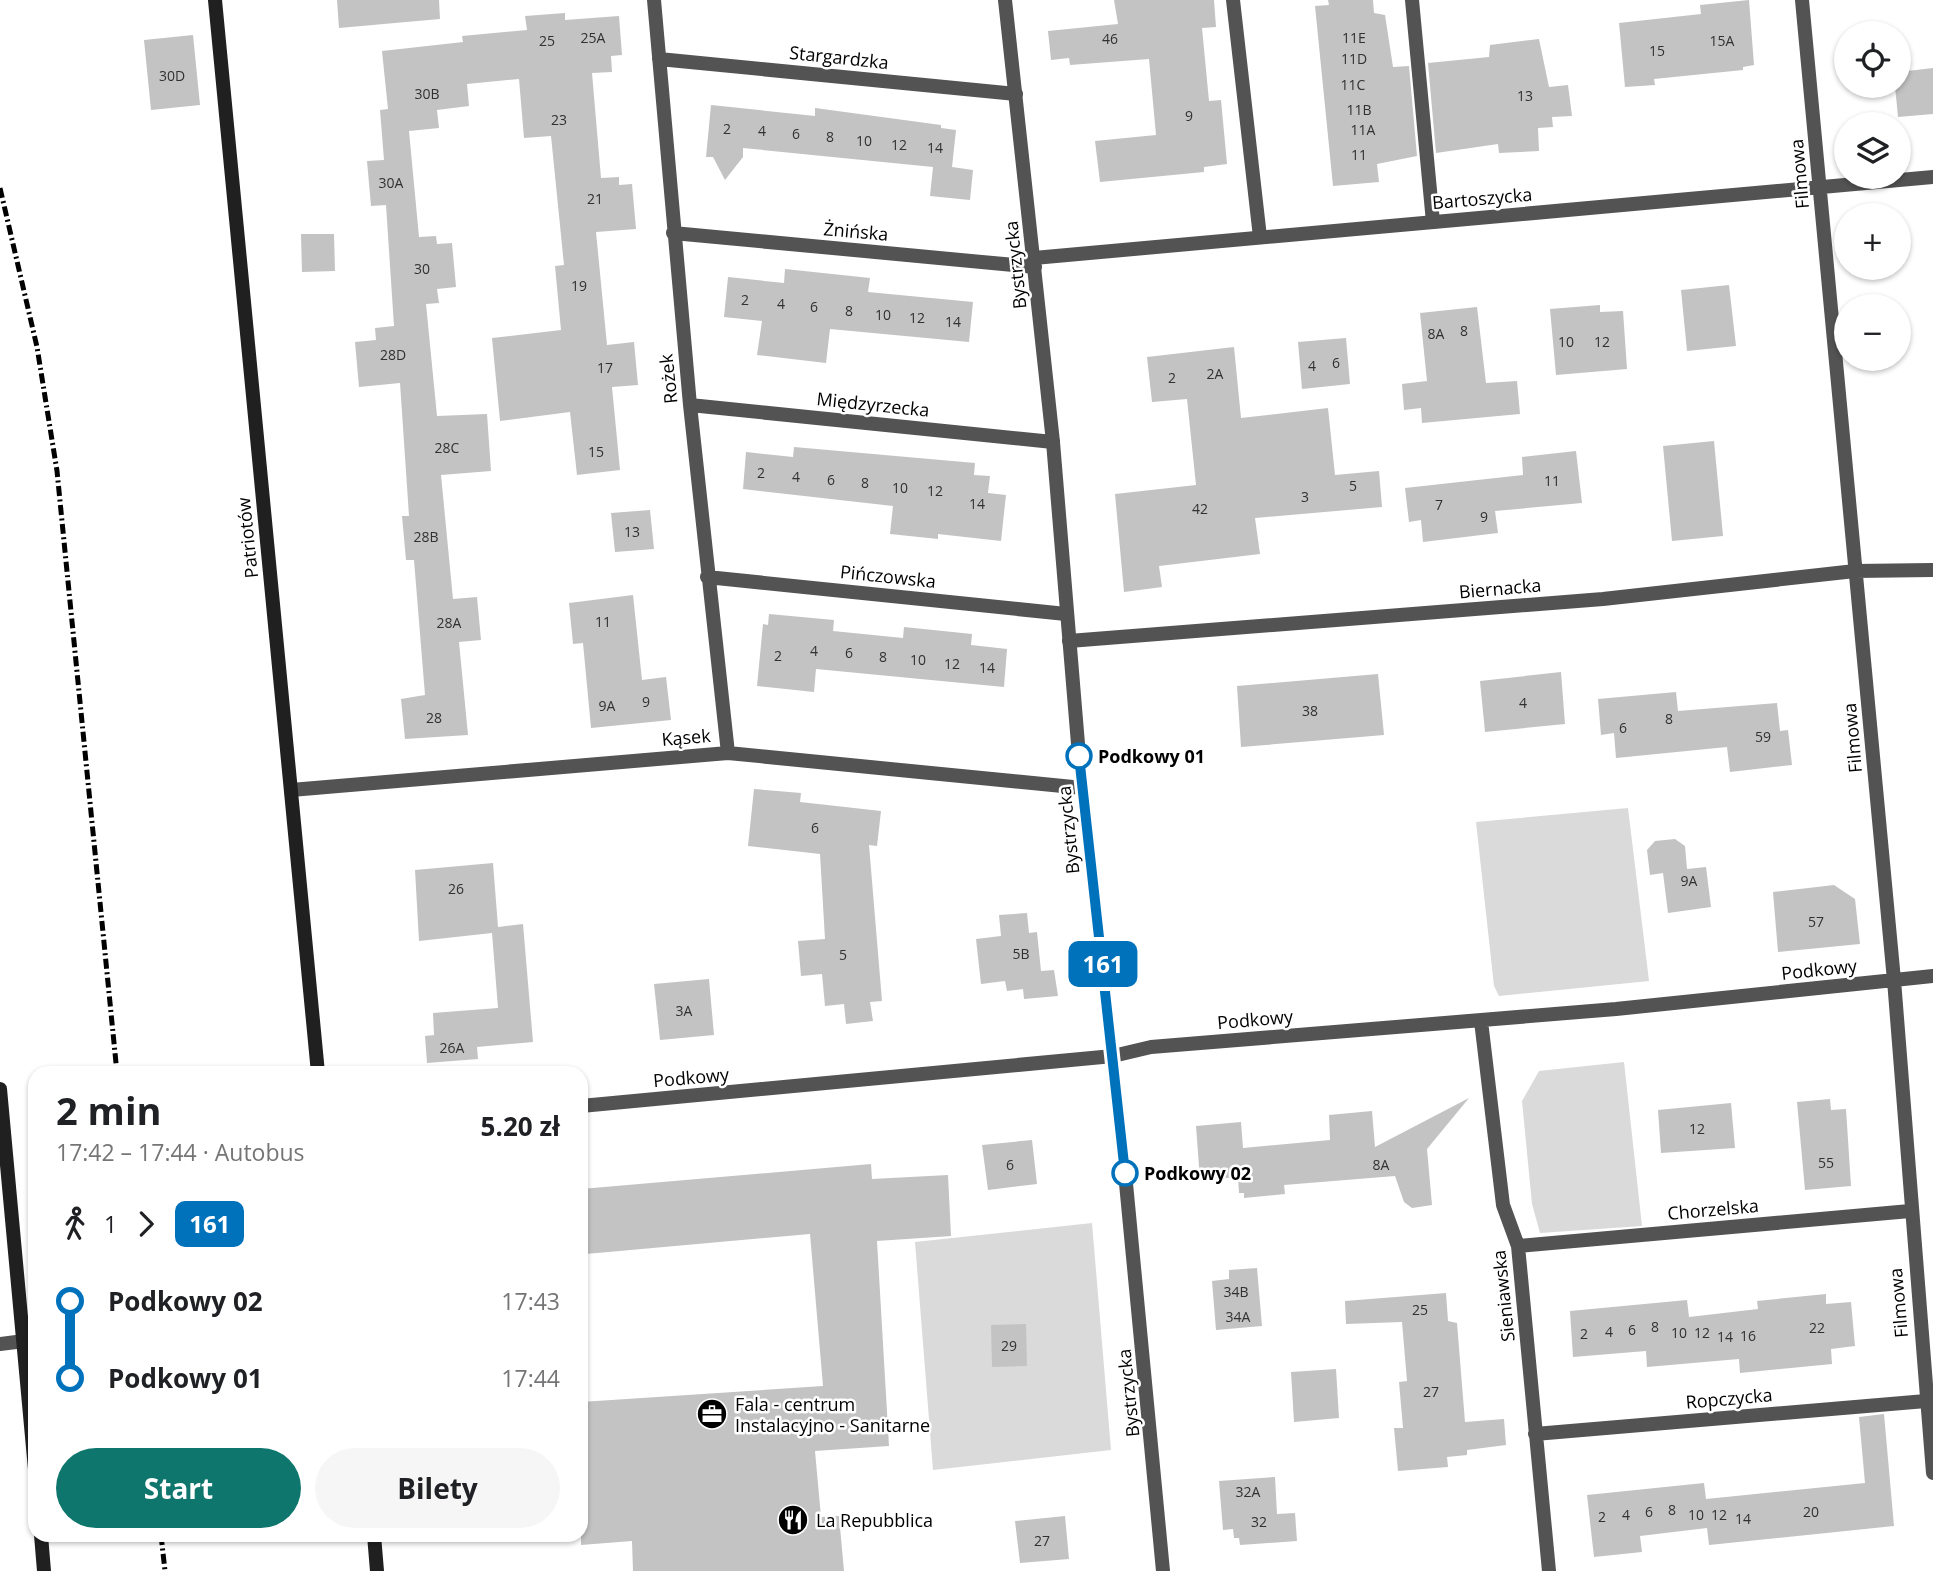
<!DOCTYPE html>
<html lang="pl">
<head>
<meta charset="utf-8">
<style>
  :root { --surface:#fff; --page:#f6f6f6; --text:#202124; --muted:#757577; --accent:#0f766e }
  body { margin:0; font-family:"Open Sans",sans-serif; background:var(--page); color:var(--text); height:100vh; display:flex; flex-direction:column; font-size:26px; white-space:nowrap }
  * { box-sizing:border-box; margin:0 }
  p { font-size:23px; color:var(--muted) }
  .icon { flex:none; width:38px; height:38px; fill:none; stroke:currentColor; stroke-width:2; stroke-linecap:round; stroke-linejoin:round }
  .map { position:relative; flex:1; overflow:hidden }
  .drawer { position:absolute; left:28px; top:1066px; width:560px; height:476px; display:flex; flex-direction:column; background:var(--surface); border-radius:21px; box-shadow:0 2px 5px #0004 }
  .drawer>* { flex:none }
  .badge { padding:0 14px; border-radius:10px; font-size:24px; line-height:46px }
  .controls { position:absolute; left:1834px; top:21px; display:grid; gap:14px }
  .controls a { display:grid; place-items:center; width:77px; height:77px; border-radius:50%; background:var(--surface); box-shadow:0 2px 5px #0004; font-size:35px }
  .map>.badge { position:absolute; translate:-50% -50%; box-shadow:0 0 0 4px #fff }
  .legs { display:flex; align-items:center; gap:10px; height:77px; padding:0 28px; font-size:23px }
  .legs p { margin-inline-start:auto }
  .head { display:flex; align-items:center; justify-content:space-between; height:119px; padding:0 28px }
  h1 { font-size:38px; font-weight:700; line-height:52px }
  .action { display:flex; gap:14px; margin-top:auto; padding:14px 28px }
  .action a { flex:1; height:80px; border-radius:42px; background:var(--accent); color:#fff; font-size:28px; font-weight:700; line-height:80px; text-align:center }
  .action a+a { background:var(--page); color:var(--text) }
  ul { padding:0 28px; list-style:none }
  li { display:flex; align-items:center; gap:24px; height:77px; font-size:26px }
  li i { display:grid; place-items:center; width:10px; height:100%; margin:0 9px; background:currentColor }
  li i::after { content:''; width:18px; height:18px; margin:-9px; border:5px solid; border-radius:50%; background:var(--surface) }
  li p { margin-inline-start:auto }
  li:first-child i { background:linear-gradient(#0000 50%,currentColor 0) }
  li:last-child i { background:linear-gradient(currentColor 50%,#0000 0) }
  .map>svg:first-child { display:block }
  .green { fill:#dadada }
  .building { fill:#c3c3c3 }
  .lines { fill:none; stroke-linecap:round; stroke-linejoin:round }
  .service { stroke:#535353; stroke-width:14 }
  .minor { stroke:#535353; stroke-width:14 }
  .tertiary { stroke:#535353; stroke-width:14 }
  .secondary { stroke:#202020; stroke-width:14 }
  .rail { stroke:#000; stroke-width:5; stroke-dasharray:10 3.5 2 3.5; stroke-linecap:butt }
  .line-1-casing { stroke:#fff; stroke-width:16 }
  .line-1 { stroke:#0072bc; stroke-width:10 }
  .stop-1-dot { fill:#fff; stroke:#0072bc; stroke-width:3.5 }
  .labels { text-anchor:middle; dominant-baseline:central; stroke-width:5; stroke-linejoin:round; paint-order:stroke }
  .number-label { font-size:14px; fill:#313131 }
  .street-label { font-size:18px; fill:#000; stroke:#fff }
  .stop-label { font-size:18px; font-weight:bold; fill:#000; stroke:#fff; text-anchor:start }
  .poi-label { font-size:18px; fill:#000; stroke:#fff; text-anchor:start }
</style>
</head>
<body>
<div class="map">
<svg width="1933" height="1571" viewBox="0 0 1933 1571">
  <rect width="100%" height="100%" fill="#fff"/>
  <path class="green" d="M1628 808 1649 981 1499 996 1494 986 1476 822Z
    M1624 1062 1642 1226 1540 1233 1532 1204 1522 1101 1539 1071Z
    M1092 1223 1111 1450 933 1470 915 1242Z"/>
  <path class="building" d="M337 0H439L440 19 339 28Z
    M1114 0H1214L1216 27 1202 28 1209 101 1221 100 1227 164 1204 167V172L1100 182 1095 141 1156 135 1149 59 1070 65 1069 58 1051 60 1048 31 1118 24Z
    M1328 0H1373L1374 13 1385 15 1393 67 1409 66 1417 156 1377 164 1379 182 1333 186 1315 6 1329 5Z
    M1749 0 1754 65 1743 67V70L1654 79 1655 85 1625 87 1619 23 1701 14 1700 5Z
    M565 13V20L619 16 622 55 611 56 612 72 592 73 601 178 619 177V185L632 184 636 229 596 232 607 345 634 342 638 385 612 387 620 470 577 475 570 412 500 421 492 338 561 330 555 266 564 265 551 136 524 138 519 79 467 84 469 106 437 110 439 128 409 131 419 237 436 236 437 244 452 243 456 287 437 289 439 303 426 304 437 416 487 414 491 471 441 475 453 599 477 597 481 640 459 642 468 735 405 739 401 699 425 695 414 560H406L402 516H409L400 383 359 387 355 342 376 340 375 328 394 326 386 205 371 206 367 161 384 160 380 110 388 109 382 51 463 42 462 36 527 30 525 16Z
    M193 35 200 105 151 110 144 40Z
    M1539 39 1549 87 1568 85 1572 116 1552 117 1553 127 1538 128 1539 151 1499 153 1498 144 1436 153 1428 63 1489 57 1490 45Z
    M1933 68V114L1898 117 1895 86H1899V72Z
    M711 105 815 116V108L941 125V128L956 130 952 167 973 170 970 200 930 196 933 167 743 148V157L725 180 713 157H706Z
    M301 234H334L335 271 302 272Z
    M785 269 870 278 868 292 973 302 969 342 830 329 826 363 757 355 762 321 724 317 728 277 784 283Z
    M1729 285 1736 346 1687 351 1681 290Z
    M1600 305V312L1623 311 1627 369 1556 375 1550 309Z
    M1477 307 1486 383 1517 381 1520 414 1422 423 1421 408 1404 410 1402 384 1427 381 1420 313Z
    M1346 338 1350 384 1302 389 1298 342Z
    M1234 347 1241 418 1328 408 1335 475 1379 471 1382 507 1255 518 1260 554 1159 566 1162 587 1124 592 1115 494 1196 485 1187 399 1152 402 1147 357Z
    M1714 441 1723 536 1672 541 1663 446Z
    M794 447 975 463 974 475 990 476 988 493 1006 495 1001 541 938 534V539L890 534 893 506 743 489 746 452 793 457Z
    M1576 451 1582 503 1495 511 1498 533 1423 542 1421 520 1409 522 1405 488 1523 475 1522 457Z
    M650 510 654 549 615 552 611 513Z
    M633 595 642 680 666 677 671 720 591 728 583 643 573 644 569 603Z
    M769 614 834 620 833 631 903 638 904 627 972 634 971 645 1007 649 1004 687 816 669 814 692 757 686 763 624 768 625Z
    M1561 672 1565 724 1485 732 1480 681Z
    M1378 674 1384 735 1241 747 1237 686Z
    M1676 692 1678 711 1777 703 1780 731 1788 730 1792 765 1730 772 1727 747 1616 758 1614 733 1601 735 1598 699Z
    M754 789 801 793 800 802 881 811 877 846 869 845 882 1001 870 1002 873 1021 846 1024 844 1004 825 1006 822 974 801 976 798 941 825 939 820 854 748 846Z
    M1675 839 1685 846 1687 869 1706 867 1711 907 1668 913 1663 873 1650 875 1647 850 1655 841Z
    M493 863 498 927 523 924 533 1042 477 1047 478 1059 427 1063 425 1036 434 1035 433 1013 498 1008 492 933 419 941 415 870Z
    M1834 885 1855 899 1860 944 1778 952 1773 892Z
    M1027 913 1029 933 1037 932 1041 971 1054 970 1058 996 1024 999 1023 989 1007 991 1005 981 981 984 976 939 1001 936 999 915Z
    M709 979 714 1035 660 1040 654 984Z
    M1469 1098 1427 1149 1432 1205 1412 1208 1404 1202 1395 1176 1284 1185 1285 1194 1244 1198V1193H1239L1238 1177 1200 1180 1196 1126 1241 1122 1243 1148 1330 1140 1329 1115 1372 1111 1375 1147Z
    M1830 1099 1831 1110 1846 1109 1851 1186 1805 1190 1797 1102Z
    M1731 1103 1735 1148 1661 1153 1658 1110Z
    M1032 1140 1037 1184 988 1190 982 1145Z
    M871 1164 872 1179 948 1175 951 1236 877 1241 889 1446 815 1451 821 1517 839 1516 844 1571H633L632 1541 581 1545V1402L823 1386 810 1234 586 1254 581 1189Z
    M1257 1268 1262 1326 1216 1330 1212 1281 1229 1279V1270Z
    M1446 1293 1448 1321 1457 1323 1465 1422 1504 1419 1506 1445 1467 1450V1455L1447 1457 1448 1467 1398 1471 1394 1428H1403L1399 1382 1407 1381 1402 1322 1346 1324 1345 1301Z
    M1826 1294V1304L1851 1302 1855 1346 1831 1349 1832 1364 1740 1373 1739 1359 1647 1367 1646 1351 1573 1357 1570 1311 1687 1300 1689 1317 1758 1309 1757 1301Z
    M1026 1324 1027 1366 992 1367 991 1325Z
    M1336 1369 1339 1418 1294 1422 1291 1372Z
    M1884 1414 1894 1526 1709 1545 1707 1528 1640 1536 1642 1552 1594 1557 1587 1495 1704 1483 1706 1499 1865 1483 1859 1417Z
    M1275 1477 1277 1514 1295 1513 1297 1541 1240 1545 1239 1538H1234L1233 1529 1223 1530 1219 1481Z
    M1065 1516 1069 1559 1020 1563 1015 1521Z"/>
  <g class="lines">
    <path class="service" d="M1233 0 1260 237
      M1412 0 1433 222"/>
    <path class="minor" d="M654 0 690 405 728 753
      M1802 0 1894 980 1933 1473
      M659 59 1016 94
      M673 233 1035 267
      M1034 258 1933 177
      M690 405 1053 442
      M707 577 1066 614
      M1069 641 1603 599 1855 571 1933 570
      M291 790 728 753 1083 788
      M1481 1021 1503 1205 1518 1246 1549 1571
      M581 1106 1113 1056 1151 1047 1616 1009 1933 976
      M1518 1246 1910 1211
      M0 1344 24 1341
      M1535 1434 1926 1401"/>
    <path class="tertiary" d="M1005 0 1053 442 1079 756 1125 1173 1163 1571"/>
    <path class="secondary" d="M215 0 318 1073
      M0 1089 35 1469
      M41 1535 44 1571
      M374 1535 377 1571"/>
    <path class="rail" d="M0 188 37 347 57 471 117 1073
      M161 1535 165 1571"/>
  </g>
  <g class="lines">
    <g class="line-1-casing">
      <path id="line-1" d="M1079 756 1125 1173"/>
    </g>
    <use href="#line-1" class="line-1"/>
  </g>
  <defs>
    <g id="office-disc" transform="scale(1.575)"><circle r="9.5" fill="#000" stroke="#fff"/><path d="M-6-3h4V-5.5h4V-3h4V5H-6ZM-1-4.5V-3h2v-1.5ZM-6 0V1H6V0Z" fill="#fff"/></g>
    <g id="restaurant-disc" transform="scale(1.575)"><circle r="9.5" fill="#000" stroke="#fff"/><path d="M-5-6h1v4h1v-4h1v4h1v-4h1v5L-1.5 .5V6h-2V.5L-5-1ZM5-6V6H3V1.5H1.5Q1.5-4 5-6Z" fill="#fff"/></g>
  </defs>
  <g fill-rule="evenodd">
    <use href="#office-disc" x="712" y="1414"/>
    <use href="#restaurant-disc" x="793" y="1520"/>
  </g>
  <g class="stop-1-dot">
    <circle cx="1079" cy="756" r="12"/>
    <circle cx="1125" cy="1173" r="12"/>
  </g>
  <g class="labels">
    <g class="number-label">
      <text x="593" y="37">25A</text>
      <text x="1354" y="37">11E</text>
      <text x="1110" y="38">46</text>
      <text x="547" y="40">25</text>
      <text x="1722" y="40">15A</text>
      <text x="1657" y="50">15</text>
      <text x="1354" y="58">11D</text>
      <text x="172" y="75">30D</text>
      <text x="1353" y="84">11C</text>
      <text x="427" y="93">30B</text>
      <text x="1525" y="95">13</text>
      <text x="1359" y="109">11B</text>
      <text x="1189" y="115">9</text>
      <text x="559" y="119">23</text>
      <text x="727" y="128">2</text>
      <text x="1363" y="129">11A</text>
      <text x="762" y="130">4</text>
      <text x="796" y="133">6</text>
      <text x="830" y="136">8</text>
      <text x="864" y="140">10</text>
      <text x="899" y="144">12</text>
      <text x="935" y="147">14</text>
      <text x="1359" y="154">11</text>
      <text x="391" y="182">30A</text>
      <text x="595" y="198">21</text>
      <text x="422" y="268">30</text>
      <text x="579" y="285">19</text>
      <text x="745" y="299">2</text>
      <text x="781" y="303">4</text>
      <text x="814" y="306">6</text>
      <text x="849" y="310">8</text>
      <text x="883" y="314">10</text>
      <text x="917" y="317">12</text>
      <text x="953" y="321">14</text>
      <text x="1464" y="330">8</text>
      <text x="1436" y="333">8A</text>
      <text x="1566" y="341">10</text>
      <text x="1602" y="341">12</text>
      <text x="393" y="354">28D</text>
      <text x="1336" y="362">6</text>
      <text x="1312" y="365">4</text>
      <text x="605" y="367">17</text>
      <text x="1215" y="373">2A</text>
      <text x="1172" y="377">2</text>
      <text x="447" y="447">28C</text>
      <text x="596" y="451">15</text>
      <text x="761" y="472">2</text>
      <text x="796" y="476">4</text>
      <text x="831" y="479">6</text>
      <text x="1552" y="480">11</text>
      <text x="865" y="482">8</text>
      <text x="1353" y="485">5</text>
      <text x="900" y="487">10</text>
      <text x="935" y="490">12</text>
      <text x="1305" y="496">3</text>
      <text x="977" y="503">14</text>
      <text x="1439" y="504">7</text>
      <text x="1200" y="508">42</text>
      <text x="1484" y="516">9</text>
      <text x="632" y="531">13</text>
      <text x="426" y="536">28B</text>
      <text x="603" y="621">11</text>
      <text x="449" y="622">28A</text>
      <text x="814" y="650">4</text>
      <text x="849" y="652">6</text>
      <text x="778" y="655">2</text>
      <text x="883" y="656">8</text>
      <text x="918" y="659">10</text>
      <text x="952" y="663">12</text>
      <text x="987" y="667">14</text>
      <text x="646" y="701">9</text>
      <text x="1523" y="702">4</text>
      <text x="607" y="705">9A</text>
      <text x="1310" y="710">38</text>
      <text x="434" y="717">28</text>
      <text x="1669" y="718">8</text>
      <text x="1623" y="727">6</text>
      <text x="1763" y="736">59</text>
      <text x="815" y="827">6</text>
      <text x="1689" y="880">9A</text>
      <text x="456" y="888">26</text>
      <text x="1816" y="921">57</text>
      <text x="1021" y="953">5B</text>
      <text x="843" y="954">5</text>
      <text x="684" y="1010">3A</text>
      <text x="452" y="1047">26A</text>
      <text x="1697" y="1128">12</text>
      <text x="1826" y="1162">55</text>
      <text x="1010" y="1164">6</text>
      <text x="1381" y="1164">8A</text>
      <text x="1236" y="1291">34B</text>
      <text x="1420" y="1309">25</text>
      <text x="1238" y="1316">34A</text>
      <text x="1655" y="1326">8</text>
      <text x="1817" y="1327">22</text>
      <text x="1632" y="1329">6</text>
      <text x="1609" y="1331">4</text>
      <text x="1679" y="1332">10</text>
      <text x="1702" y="1332">12</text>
      <text x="1584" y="1333">2</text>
      <text x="1748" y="1335">16</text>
      <text x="1725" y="1336">14</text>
      <text x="1009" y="1345">29</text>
      <text x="1431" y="1391">27</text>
      <text x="1248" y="1491">32A</text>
      <text x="1672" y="1509">8</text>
      <text x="1649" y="1511">6</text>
      <text x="1811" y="1511">20</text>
      <text x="1626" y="1514">4</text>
      <text x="1696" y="1514">10</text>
      <text x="1719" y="1514">12</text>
      <text x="1602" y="1516">2</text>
      <text x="1743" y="1518">14</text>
      <text x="1259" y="1521">32</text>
      <text x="1042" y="1540">27</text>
    </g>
    <g class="street-label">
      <text transform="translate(839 57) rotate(6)">Stargardzka</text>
      <text transform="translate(1799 174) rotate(-95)">Filmowa</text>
      <text transform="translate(1482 198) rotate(-5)">Bartoszycka</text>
      <text transform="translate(856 231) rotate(5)">Żnińska</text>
      <text transform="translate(1015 265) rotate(-96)">Bystrzycka</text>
      <text transform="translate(668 379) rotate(-96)">Rożek</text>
      <text transform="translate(873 404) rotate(6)">Międzyrzecka</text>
      <text transform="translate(247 538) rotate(-96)">Patriotów</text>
      <text transform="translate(888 576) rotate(6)">Pińczowska</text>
      <text transform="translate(1500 588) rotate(-5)">Biernacka</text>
      <text transform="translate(686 737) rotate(-5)">Kąsek</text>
      <text transform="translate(1852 738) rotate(-95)">Filmowa</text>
      <text transform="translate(1068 830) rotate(-96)">Bystrzycka</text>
      <text transform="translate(1819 969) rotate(-6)">Podkowy</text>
      <text transform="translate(1255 1019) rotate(-5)">Podkowy</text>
      <text transform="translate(691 1077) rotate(-5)">Podkowy</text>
      <text transform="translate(1713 1209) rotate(-5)">Chorzelska</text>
      <text transform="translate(1503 1296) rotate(-96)">Sieniawska</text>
      <text transform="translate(1898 1303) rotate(-95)">Filmowa</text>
      <text transform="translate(1128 1393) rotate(-96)">Bystrzycka</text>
      <text transform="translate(1729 1398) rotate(-5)">Ropczycka</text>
    </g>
    <g class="stop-label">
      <text x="1098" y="756">Podkowy 01</text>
      <text x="1144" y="1173">Podkowy 02</text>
    </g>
    <g class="poi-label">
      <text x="735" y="1404">Fala - centrum<tspan x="735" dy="21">Instalacyjno - Sanitarne</tspan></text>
      <text x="816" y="1520">La Repubblica</text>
    </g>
  </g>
</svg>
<div class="controls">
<a><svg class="icon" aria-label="locate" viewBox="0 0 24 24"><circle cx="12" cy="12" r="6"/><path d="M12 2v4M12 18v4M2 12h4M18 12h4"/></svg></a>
<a><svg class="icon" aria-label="layers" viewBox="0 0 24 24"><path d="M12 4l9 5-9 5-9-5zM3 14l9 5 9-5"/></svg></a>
<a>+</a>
<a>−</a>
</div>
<b class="badge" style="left:1103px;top:964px;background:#0072bc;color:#fff">161</b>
<section class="drawer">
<div class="head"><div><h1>2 min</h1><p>17:42 – 17:44 · Autobus</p></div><b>5.20 zł</b></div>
<div class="legs"><svg class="icon" aria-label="walk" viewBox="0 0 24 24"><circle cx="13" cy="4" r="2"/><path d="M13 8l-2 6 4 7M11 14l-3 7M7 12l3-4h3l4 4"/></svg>1<svg class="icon" aria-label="forward" viewBox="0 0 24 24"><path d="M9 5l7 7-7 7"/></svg><b class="badge" style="background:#0072bc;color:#fff">161</b></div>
<ul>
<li><i style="color:#0072bc"></i><b>Podkowy 02</b><p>17:43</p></li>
<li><i style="color:#0072bc"></i><b>Podkowy 01</b><p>17:44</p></li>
</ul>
<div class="action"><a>Start</a><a>Bilety</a></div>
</section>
</div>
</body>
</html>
